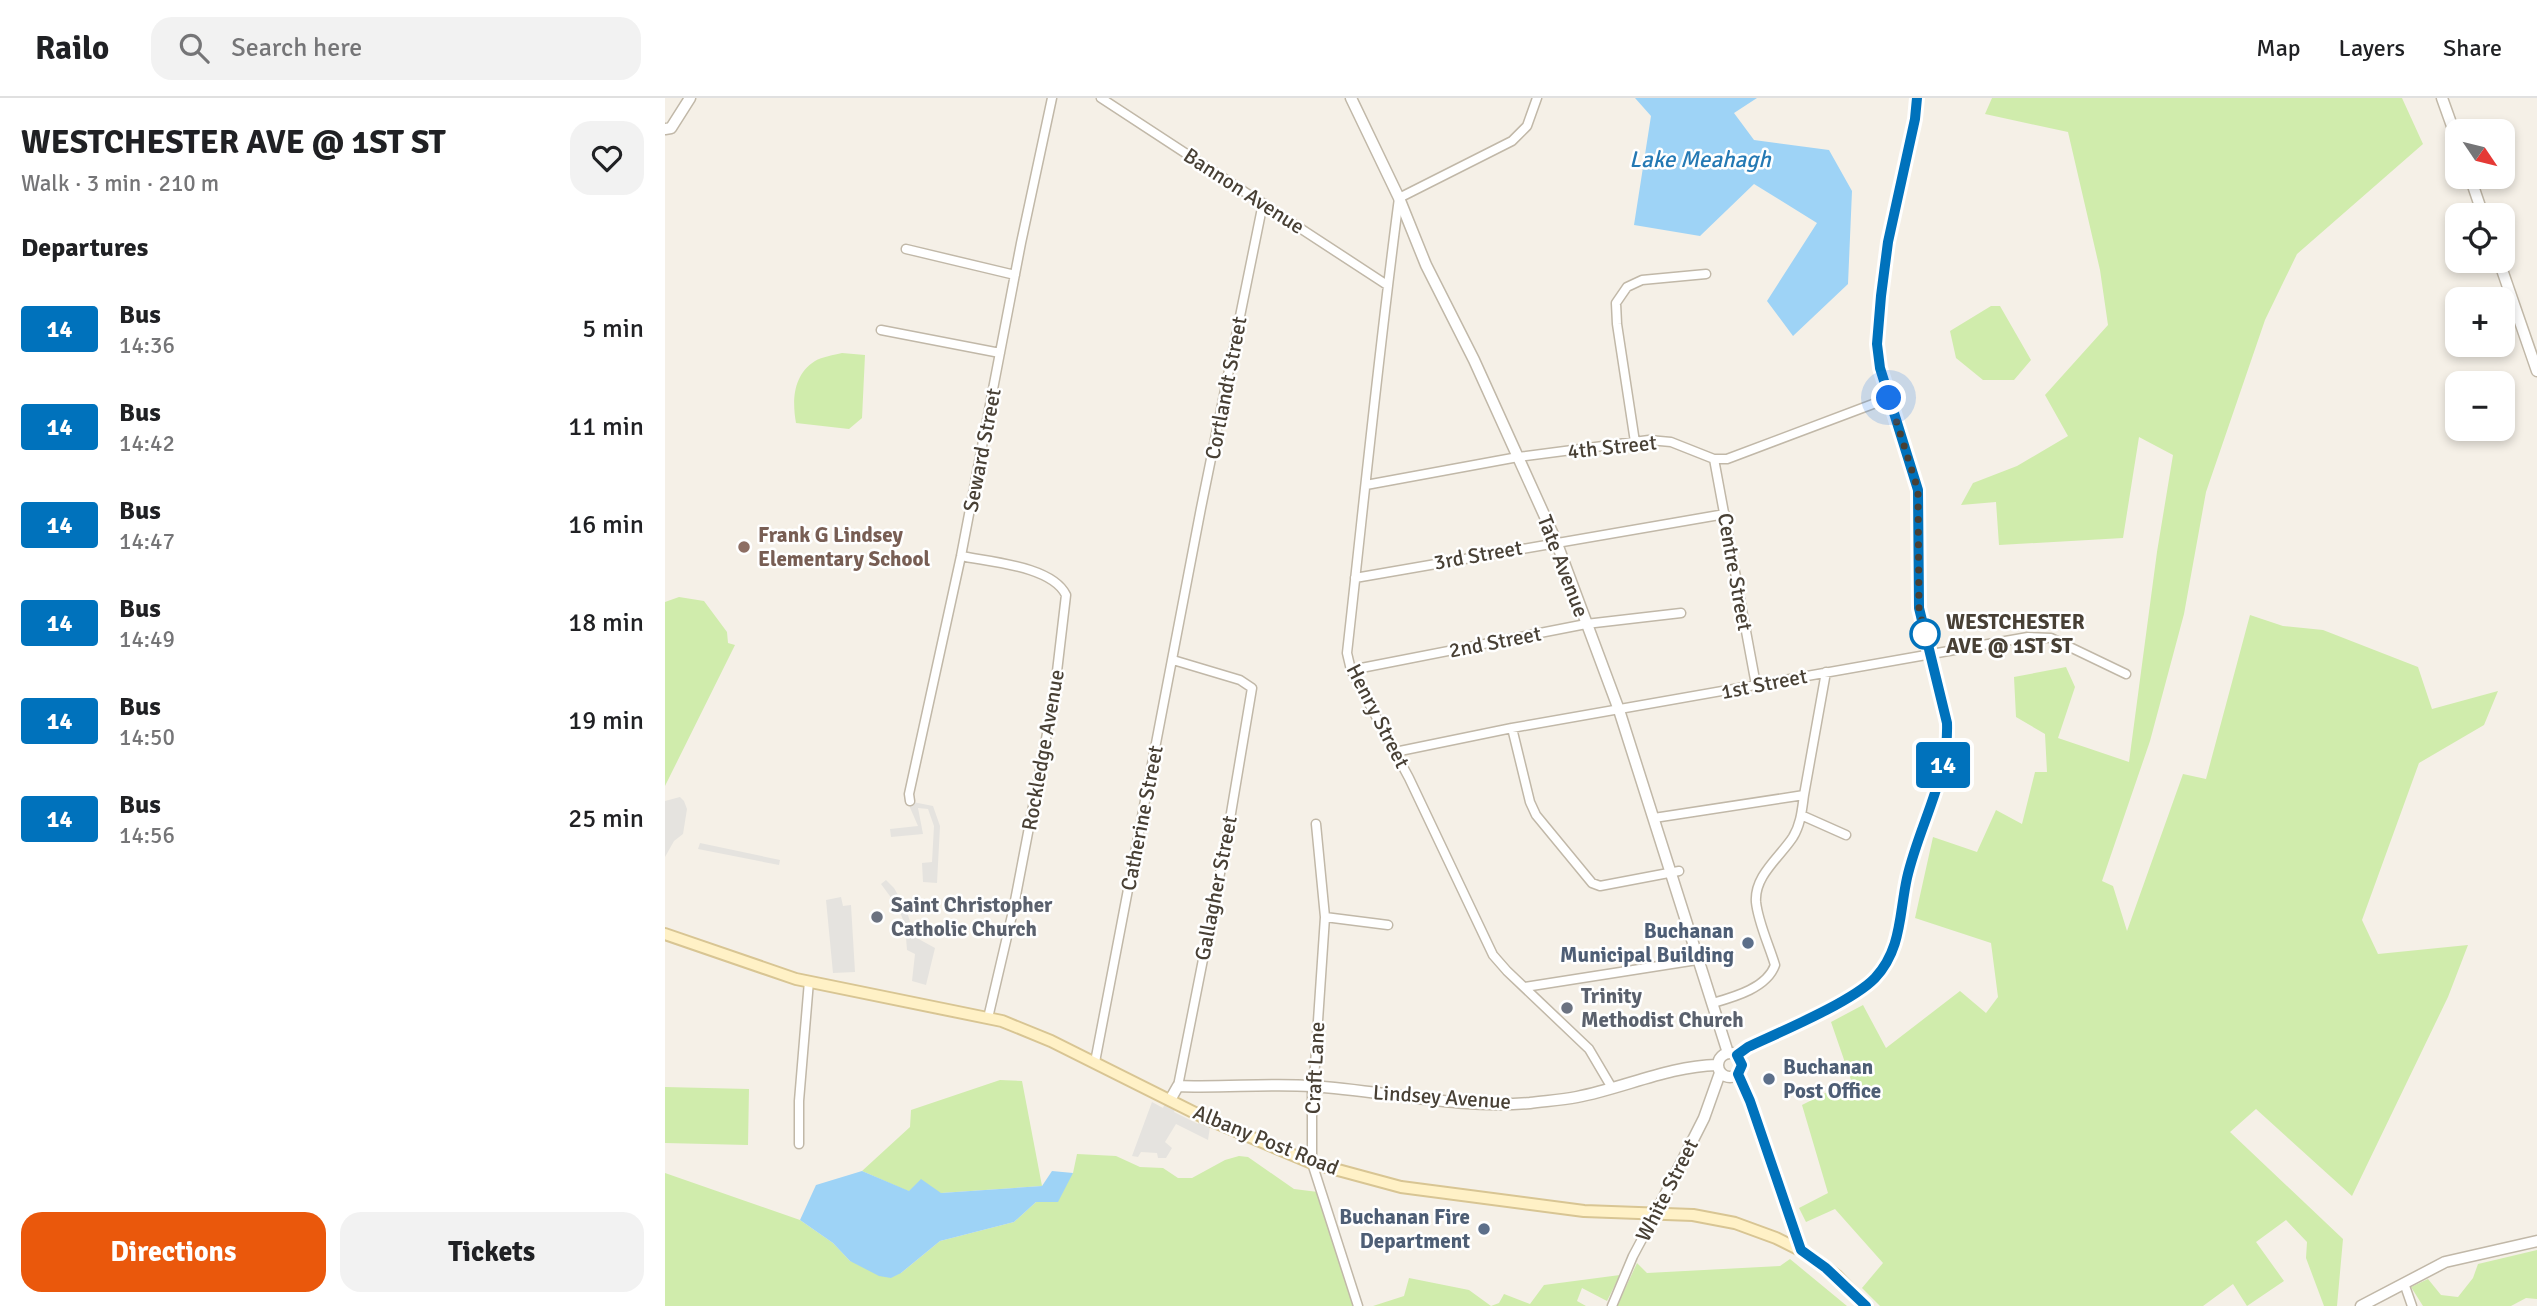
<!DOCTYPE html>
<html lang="en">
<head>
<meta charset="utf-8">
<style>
  :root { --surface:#fff; --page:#f2f2f2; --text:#202124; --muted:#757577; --line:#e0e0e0; --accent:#ea580c }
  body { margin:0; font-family:Signika,sans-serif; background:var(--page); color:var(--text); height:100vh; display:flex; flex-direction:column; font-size:26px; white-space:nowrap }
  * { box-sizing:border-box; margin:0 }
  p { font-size:23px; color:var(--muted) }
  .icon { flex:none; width:38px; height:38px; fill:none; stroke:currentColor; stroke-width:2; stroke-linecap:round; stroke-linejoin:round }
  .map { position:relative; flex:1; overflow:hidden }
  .side { display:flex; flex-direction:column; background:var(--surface); width:665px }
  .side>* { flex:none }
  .badge { padding:0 14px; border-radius:5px; font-size:24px; line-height:46px }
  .needle { width:46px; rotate:125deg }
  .buttons { position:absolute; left:1780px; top:21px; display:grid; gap:14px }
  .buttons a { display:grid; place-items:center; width:70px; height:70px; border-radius:14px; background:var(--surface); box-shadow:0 4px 10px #0003; font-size:35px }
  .you { position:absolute; width:35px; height:35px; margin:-18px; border:5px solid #fff; border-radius:50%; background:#1a73e8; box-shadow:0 0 0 10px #1a73e833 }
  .map>.badge { position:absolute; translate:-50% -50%; box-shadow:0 0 0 4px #fff }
  h2 { padding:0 21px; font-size:26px; line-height:63px }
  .round { display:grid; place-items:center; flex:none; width:74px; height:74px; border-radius:21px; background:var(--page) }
  .headline { display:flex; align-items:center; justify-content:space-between; height:119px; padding:0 21px }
  h1 { font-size:33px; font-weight:700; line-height:52px }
  .cta { display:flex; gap:14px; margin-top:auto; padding:14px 21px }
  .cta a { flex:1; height:80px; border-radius:21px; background:var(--accent); color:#fff; font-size:28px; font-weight:700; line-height:80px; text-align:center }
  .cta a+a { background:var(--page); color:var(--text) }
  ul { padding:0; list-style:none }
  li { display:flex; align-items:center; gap:21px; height:98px; padding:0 21px }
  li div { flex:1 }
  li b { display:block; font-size:26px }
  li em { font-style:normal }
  li .badge { min-width:77px; font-weight:700; text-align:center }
  header { display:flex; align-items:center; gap:42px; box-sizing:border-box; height:98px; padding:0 35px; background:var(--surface); border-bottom:2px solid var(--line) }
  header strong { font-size:33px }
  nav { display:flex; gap:38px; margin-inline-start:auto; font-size:24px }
  .search { width:490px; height:63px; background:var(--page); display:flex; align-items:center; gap:18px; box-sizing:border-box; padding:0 24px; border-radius:21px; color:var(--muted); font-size:26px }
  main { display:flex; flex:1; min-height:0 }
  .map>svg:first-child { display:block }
  .green { fill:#d0ecac }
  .parking { fill:#e5e3df }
  .water { fill:#9ed3f6 }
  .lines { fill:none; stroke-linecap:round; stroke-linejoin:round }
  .minor-casing { stroke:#c1b8a8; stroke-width:11 }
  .tertiary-casing { stroke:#c1b8a8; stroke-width:13 }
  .secondary-casing { stroke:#d8c593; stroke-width:14 }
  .minor { stroke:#fff; stroke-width:8 }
  .tertiary { stroke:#fff; stroke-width:10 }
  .secondary { stroke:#fff1c6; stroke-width:10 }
  .line-casing { stroke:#fff; stroke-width:16 }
  .line { stroke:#0072bc; stroke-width:10 }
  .walk { stroke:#484035; stroke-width:7; stroke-dasharray:0 12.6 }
  .education-dot { fill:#8d6e63; stroke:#fff; stroke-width:2.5 }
  .stop-dot { fill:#fff; stroke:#0072bc; stroke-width:3.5 }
  .worship-dot { fill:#6b7280; stroke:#fff; stroke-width:2.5 }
  .service-dot { fill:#5c6f8a; stroke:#fff; stroke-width:2.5 }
  .labels { text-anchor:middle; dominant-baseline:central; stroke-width:5; stroke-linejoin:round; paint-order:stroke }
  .street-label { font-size:21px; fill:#484035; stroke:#fff }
  .education-label { font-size:21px; font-weight:bold; fill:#785e54; stroke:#fff; text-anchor:start }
  .stop-label { font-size:21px; font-weight:bold; fill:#484035; stroke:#fff; text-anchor:start }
  .worship-label { font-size:21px; font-weight:bold; fill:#5b616d; stroke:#fff; text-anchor:start }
  .service-label { font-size:21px; font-weight:bold; fill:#4e5e75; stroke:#fff; text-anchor:end }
  .water-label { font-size:23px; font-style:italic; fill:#2479b4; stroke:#fff }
</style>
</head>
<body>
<header>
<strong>Railo</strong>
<div class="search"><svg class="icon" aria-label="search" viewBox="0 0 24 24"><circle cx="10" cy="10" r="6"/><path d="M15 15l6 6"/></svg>Search here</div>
<nav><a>Map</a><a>Layers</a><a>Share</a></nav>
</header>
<main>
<section class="side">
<div class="headline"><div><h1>WESTCHESTER AVE @ 1ST ST</h1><p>Walk · 3 min · 210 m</p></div><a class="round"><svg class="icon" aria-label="heart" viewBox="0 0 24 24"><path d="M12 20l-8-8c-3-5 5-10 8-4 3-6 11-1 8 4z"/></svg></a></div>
<h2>Departures</h2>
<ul>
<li><span class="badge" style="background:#0072bc;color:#fff">14</span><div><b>Bus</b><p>14:36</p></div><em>5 min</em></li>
<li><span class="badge" style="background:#0072bc;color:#fff">14</span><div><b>Bus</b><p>14:42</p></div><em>11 min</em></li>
<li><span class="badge" style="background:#0072bc;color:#fff">14</span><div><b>Bus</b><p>14:47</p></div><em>16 min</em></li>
<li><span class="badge" style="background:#0072bc;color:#fff">14</span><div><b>Bus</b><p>14:49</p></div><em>18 min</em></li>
<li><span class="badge" style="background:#0072bc;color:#fff">14</span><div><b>Bus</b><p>14:50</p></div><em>19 min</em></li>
<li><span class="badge" style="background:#0072bc;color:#fff">14</span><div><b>Bus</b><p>14:56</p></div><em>25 min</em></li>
</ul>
<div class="cta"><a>Directions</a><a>Tickets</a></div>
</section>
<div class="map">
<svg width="1872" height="1208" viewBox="0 0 1872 1208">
  <rect width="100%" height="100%" fill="#f5f0e7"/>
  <path class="green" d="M1327 0H1737L1758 46 1632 156 1600 222 1541 394 1519 516 1485 643 1437 783 1448 788 1462 833 1518 676 1541 681 1585 517 1618 528 1658 532 1753 569 1767 611 1833 593 1819 627 1754 665 1697 822 1713 856 1803 847 1783 899 1687 1098 1591 1011 1565 1034 1678 1141 1672 1208H1659L1641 1160 1642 1144 1621 1122 1591 1144 1619 1183 1582 1208 1568 1186 1538 1208H1215L1197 1190 1218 1165 1170 1111 1141 1124 1134 1110 1163 1095 1137 1007 1186 982 1166 924 1198 907 1221 950 1295 893 1321 915 1333 899 1326 845 1250 820 1268 739 1312 754 1331 712 1357 726 1370 674H1382L1380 636 1351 619 1349 579 1401 569 1410 589 1393 640 1464 664 1492 454 1508 357 1474 339 1458 440 1334 447 1331 404 1296 407 1308 385 1352 368 1403 338 1380 297 1443 227 1435 172 1403 34 1320 16Z
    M1326 208H1335L1366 262 1349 282H1318L1291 260 1285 233Z
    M177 255 200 257 197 320 184 331 131 325C127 302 128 277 150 263 157 259 169 257 177 255Z
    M14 499 39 503 62 534 63 545 70 547 0 688V504Z
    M335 982 357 983 377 1088 276 1095 245 1094 197 1073 245 1029 246 1012Z
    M0 989 84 991 83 1047 0 1045Z
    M412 1056 451 1058 475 1069 498 1070 513 1080H527L560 1062 574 1058 583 1059 629 1091 653 1094 689 1208H0V1075L135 1122 168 1145 185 1163 236 1175 275 1143 349 1124 371 1104 408 1075Z
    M1872 1152V1201L1861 1200 1846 1208H1758L1746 1189 1763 1181 1776 1197 1793 1199 1808 1180 1813 1166Z
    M1125 1161 1182 1208H952L972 1165 982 1175 1115 1168Z
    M955 1177 942 1203 917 1190 912 1203 921 1208H826L834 1205 839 1196 865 1206 879 1187Z
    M744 1180 804 1192 826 1208H708L739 1198Z"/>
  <path class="parking" d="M15 699 19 703 22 711 18 736 9 743 0 759V703Z
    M248 704 268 708 275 728 272 785 258 784 257 765 267 764 269 728 263 711 253 710 258 736 226 739 225 731 253 728 243 705Z
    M35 745 115 762 114 767 33 751Z
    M221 782 229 790 241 811 250 839 270 850 261 887 247 883 250 856 242 852 240 827 233 809 216 786Z
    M176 799 178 808 186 807 190 874 168 875 161 802Z
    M487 1004 498 1010 500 1005 510 1011 509 1014 533 1026 535 1022 545 1029 543 1042 511 1026 500 1044 507 1050 501 1060H493L492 1055 476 1054 473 1059 467 1058Z"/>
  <path class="water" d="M970 0H1092L1069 15 1089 42 1164 52 1187 93 1183 186 1128 238 1102 203 1152 125 1089 86 1035 138 969 127 986 18Z
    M197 1073 244 1093 256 1081 276 1095 377 1088 387 1073 408 1075 393 1104H371L349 1124 275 1143 236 1175 226 1180 214 1178 185 1163 168 1145 135 1122 151 1087Z"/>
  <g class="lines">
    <g class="minor-casing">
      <path id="minor" d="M436 0 722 187
        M872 0 862 28 847 43 734 100C714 251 699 403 682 555L686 572 744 680 828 857 842 873 924 951 947 990
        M241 151 350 177
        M216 232 335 255
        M970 344 952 226 951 205 962 189 977 182 1041 176
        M1049 361 1091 587
        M701 387 853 359 984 342 1006 344 1049 361H1062L1224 300
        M296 458C325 464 387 468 401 497L389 599 348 813 323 920
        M690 480 1060 416
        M508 562 575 582 587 590 561 745 513 988
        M686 572 921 526 1016 515
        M847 630 865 704 871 717 927 785 935 788 1014 773
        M730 654 847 630 1363 539 1386 540 1461 576
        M245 703 244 696 296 458 356 145 387 0
        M1136 717 1181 737
        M989 720 1139 697 1161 574
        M651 726 660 819 649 982 647 994V1065L693 1208
        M660 819 723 827
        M860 889 1032 862
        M1048 905C1069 899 1102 890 1110 867 1104 847 1093 824 1091 804 1089 778 1115 759 1128 739 1136 726 1137 711 1139 697
        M430 964 536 410 598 105
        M134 1046V1003L144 883
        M1739 1185 1747 1208
        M947 1208 968 1158 991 1115"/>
    </g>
    <g class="tertiary-casing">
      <path id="tertiary" d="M686 0 734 100 761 167 809 262 891 443 954 612 1063 955
        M1777 0 1792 42
        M0 31 6 30 25 0
        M1805 79 1818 117
        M1834 163 1872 273
        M1053 967a12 12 0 1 1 24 0a12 12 0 1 1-24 0Z
        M1072 957 1083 949C1115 934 1187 904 1210 880 1237 851 1234 816 1242 780 1254 727 1284 680 1282 625L1254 510 1253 392 1215 270 1212 246 1216 198 1223 144 1250 21 1252 0
        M1073 976 1085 1003 1136 1152
        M505 1002 513 988C558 990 602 985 647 988 719 993 792 1011 865 1005 880 1003 897 1002 912 999 959 990 1004 968 1052 967
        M991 1115 1039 1020 1055 975
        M1696 1208 1780 1164 1872 1143"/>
    </g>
    <g class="secondary-casing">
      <path id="secondary" d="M0 836 131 881 337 923 386 943 540 1020 647 1065 736 1089 919 1113 1028 1117 1070 1125 1111 1140 1143 1156 1172 1178 1201 1208"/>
    </g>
    <use href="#minor" class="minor"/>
    <use href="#tertiary" class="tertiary"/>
    <use href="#secondary" class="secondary"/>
  </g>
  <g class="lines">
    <g class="line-casing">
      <path id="line" d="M1201 1208 1161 1170 1136 1152 1085 1003 1073 976 1077 967 1072 957 1083 949C1115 934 1187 904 1210 880 1237 851 1234 816 1242 780 1254 727 1284 680 1282 625L1254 510 1253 392 1215 270 1212 246 1216 198 1223 144 1250 21 1252 0"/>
    </g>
    <use href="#line" class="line"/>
    <path class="walk" d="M1224 300 1253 392 1254 510 1260 536"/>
  </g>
  <circle class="education-dot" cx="79" cy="449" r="7"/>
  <circle class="stop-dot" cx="1260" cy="536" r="14"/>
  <g class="worship-dot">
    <circle cx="212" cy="819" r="7"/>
    <circle cx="902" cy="910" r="7"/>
  </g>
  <g class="service-dot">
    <circle cx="1083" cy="845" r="7"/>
    <circle cx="1104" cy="981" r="7"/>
    <circle cx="819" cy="1131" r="7"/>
  </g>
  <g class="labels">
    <g class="street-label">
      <text transform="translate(579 93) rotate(33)">Bannon Avenue</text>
      <text transform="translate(561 290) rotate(-79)">Cortlandt Street</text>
      <text transform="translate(947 349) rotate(-6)">4th Street</text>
      <text transform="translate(317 352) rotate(-79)">Seward Street</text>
      <text transform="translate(813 457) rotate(-10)">3rd Street</text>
      <text transform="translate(898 468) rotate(69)">Tate Avenue</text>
      <text transform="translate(1070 474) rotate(80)">Centre Street</text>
      <text transform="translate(830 544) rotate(-11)">2nd Street</text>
      <text transform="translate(1099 586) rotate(-11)">1st Street</text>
      <text transform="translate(713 618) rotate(63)">Henry Street</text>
      <text transform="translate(378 652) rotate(-80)">Rockledge Avenue</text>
      <text transform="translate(477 720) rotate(-79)">Catherine Street</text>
      <text transform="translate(551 790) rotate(-79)">Gallagher Street</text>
      <text transform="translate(650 970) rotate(-87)">Craft Lane</text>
      <text transform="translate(777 999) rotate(4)">Lindsey Avenue</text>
      <text transform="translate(601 1042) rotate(22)">Albany Post Road</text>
      <text transform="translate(1002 1092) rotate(-63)">White Street</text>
    </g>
    <g class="education-label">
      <text x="93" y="437">Frank G Lindsey<tspan x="93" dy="24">Elementary School</tspan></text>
    </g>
    <g class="stop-label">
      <text x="1281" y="524">WESTCHESTER<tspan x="1281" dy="24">AVE @ 1ST ST</tspan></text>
    </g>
    <g class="worship-label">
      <text x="226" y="807">Saint Christopher<tspan x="226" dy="24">Catholic Church</tspan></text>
      <text x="916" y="898">Trinity<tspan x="916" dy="24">Methodist Church</tspan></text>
    </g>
    <g class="service-label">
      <text x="1069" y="833">Buchanan<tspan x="1069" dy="24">Municipal Building</tspan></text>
      <text x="1118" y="969" text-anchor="start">Buchanan<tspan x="1118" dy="24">Post Office</tspan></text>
      <text x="805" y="1119">Buchanan Fire<tspan x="805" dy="24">Department</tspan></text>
    </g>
    <g class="water-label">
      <text x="1035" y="61">Lake Meahagh</text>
    </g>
  </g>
</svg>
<div class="buttons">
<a><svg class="needle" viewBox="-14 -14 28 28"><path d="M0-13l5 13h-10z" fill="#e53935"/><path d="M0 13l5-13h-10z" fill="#757577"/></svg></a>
<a><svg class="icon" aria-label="locate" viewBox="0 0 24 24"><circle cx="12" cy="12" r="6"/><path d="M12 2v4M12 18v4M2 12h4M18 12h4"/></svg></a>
<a>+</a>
<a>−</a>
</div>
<div class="you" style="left:1224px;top:300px"></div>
<b class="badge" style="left:1278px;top:667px;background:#0072bc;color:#fff">14</b>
</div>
</main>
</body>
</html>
